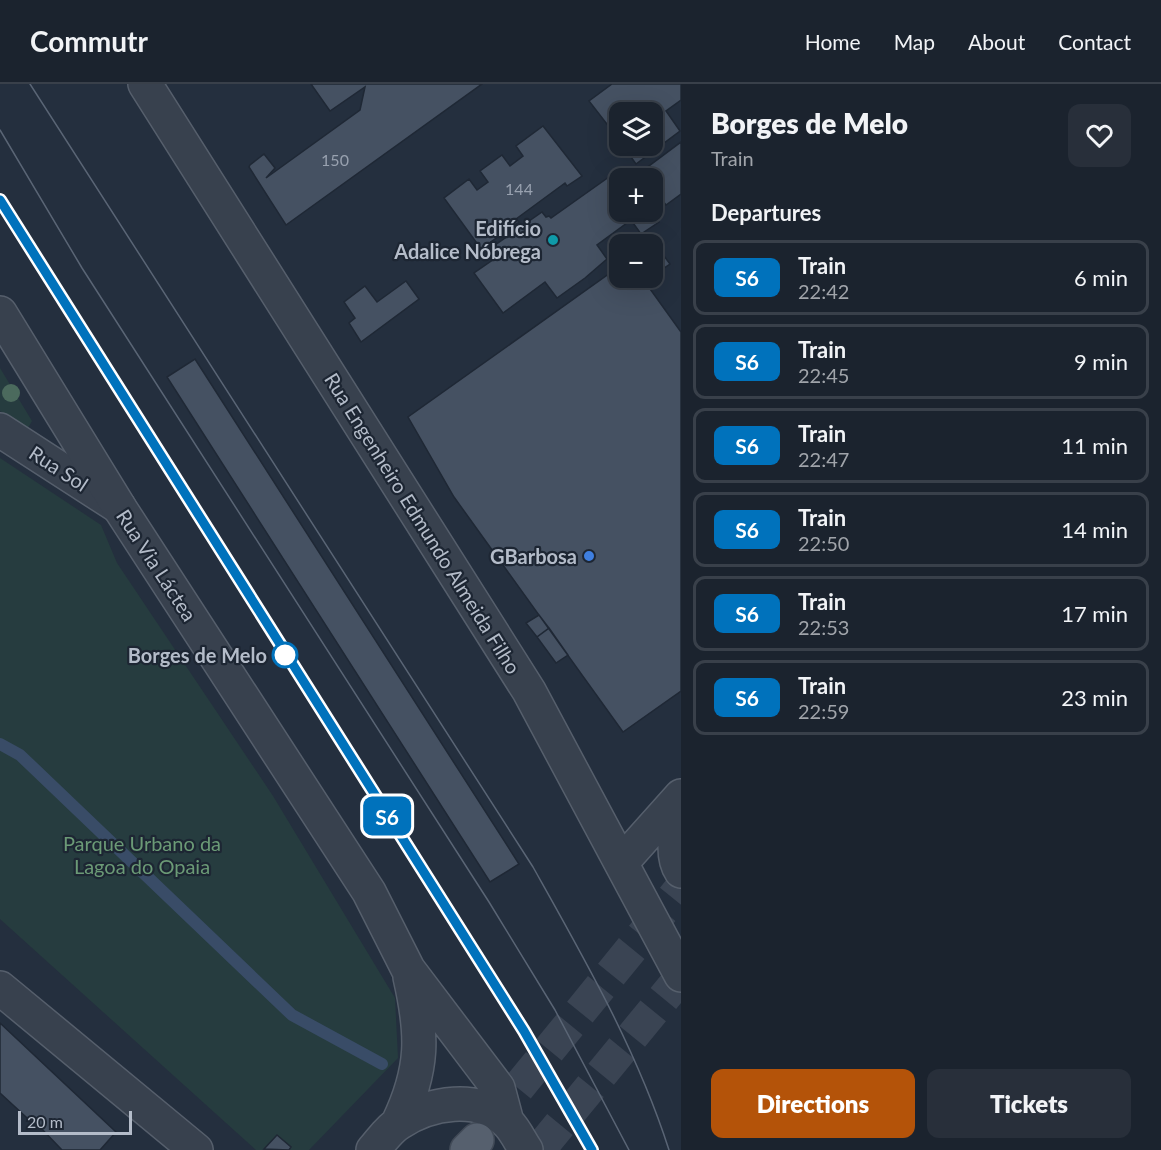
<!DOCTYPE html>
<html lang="en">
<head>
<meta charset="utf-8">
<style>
  :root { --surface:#1b232e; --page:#282f3a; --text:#f1f3f6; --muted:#a0a4aa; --line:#39404a; --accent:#b45309 }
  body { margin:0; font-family:Lato,sans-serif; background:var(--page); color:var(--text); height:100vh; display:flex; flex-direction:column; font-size:22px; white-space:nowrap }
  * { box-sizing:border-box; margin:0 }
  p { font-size:20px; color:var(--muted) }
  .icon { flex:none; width:33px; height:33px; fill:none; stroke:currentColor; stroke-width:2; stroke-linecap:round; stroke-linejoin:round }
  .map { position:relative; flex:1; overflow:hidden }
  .details { display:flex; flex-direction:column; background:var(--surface); width:480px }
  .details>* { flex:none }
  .badge { padding:0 12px; border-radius:9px; font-size:21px; line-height:39px }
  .fabs { position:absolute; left:609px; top:18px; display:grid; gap:12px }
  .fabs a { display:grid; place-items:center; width:54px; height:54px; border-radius:12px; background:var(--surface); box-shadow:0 6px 24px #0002,0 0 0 2px var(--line); font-size:30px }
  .scale { position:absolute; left:18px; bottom:15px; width:114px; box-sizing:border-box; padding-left:6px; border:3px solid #b4bcc9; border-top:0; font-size:16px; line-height:21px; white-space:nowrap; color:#b4bcc9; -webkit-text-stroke:4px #1d2633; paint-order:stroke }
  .map>.badge { position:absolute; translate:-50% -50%; box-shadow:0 0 0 3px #fff }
  h2 { padding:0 30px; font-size:22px; line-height:54px }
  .round { display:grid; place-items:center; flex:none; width:63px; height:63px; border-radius:12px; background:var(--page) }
  .head { display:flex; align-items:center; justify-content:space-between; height:102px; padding:0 30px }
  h1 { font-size:28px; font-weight:800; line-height:45px }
  .cta { display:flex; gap:12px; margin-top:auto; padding:12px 30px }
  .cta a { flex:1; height:69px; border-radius:12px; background:var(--accent); color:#fff; font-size:24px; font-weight:800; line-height:69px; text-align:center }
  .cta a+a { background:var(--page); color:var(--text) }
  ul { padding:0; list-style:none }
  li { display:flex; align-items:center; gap:18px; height:75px; margin:0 12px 9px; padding:0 18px; border:3px solid var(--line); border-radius:12px }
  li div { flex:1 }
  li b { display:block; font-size:22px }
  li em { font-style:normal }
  li .badge { min-width:66px; font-weight:700; text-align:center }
  header { display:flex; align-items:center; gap:36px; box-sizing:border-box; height:84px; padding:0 30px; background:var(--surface); border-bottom:2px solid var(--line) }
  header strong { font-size:28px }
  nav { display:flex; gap:33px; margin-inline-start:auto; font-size:21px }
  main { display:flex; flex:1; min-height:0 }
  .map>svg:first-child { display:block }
  .green { fill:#263c3f }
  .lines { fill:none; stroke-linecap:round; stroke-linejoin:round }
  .stream { stroke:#394c67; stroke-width:12 }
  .building { fill:#455162; stroke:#1f2835; stroke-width:1.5 }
  .primary-tunnel { stroke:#3a4453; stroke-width:33; stroke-dasharray:33 16; stroke-linecap:butt }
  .minor-casing { stroke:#565f6c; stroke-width:36 }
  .tertiary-casing { stroke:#565f6c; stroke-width:36 }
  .primary-casing { stroke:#414a57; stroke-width:36 }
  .minor { stroke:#38414e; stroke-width:33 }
  .tertiary { stroke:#38414e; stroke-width:33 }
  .primary { stroke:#56606e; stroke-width:33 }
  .tram { stroke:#5a6575; stroke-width:1.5 }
  .rail-casing { stroke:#5a6575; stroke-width:7 }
  .rail { stroke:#1d2633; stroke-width:4.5; stroke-dasharray:14; stroke-linecap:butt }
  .tree { fill:#4b6a5d }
  .line-casing { stroke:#fff; stroke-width:14 }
  .line { stroke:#0072bc; stroke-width:9 }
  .culture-dot { fill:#0f9aa8; stroke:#1d2633; stroke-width:2 }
  .shop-dot { fill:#3f7fe0; stroke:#1d2633; stroke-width:2 }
  .stop-dot { fill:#fff; stroke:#0072bc; stroke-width:3 }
  .labels { text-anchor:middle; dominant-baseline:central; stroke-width:4.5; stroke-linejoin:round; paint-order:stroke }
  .number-label { font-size:16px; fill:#98a1af }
  .poi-label { font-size:20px; font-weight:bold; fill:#b4bcc9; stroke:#1d2633; text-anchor:end }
  .street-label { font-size:20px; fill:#b4bcc9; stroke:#1d2633 }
  .stop-label { font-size:20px; font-weight:bold; fill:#b4bcc9; stroke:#1d2633; text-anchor:end }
  .park-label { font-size:20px; fill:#6b9a76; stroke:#1d2633 }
</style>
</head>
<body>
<header>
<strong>Commutr</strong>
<nav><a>Home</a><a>Map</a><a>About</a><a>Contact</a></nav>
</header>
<main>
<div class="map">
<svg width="681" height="1066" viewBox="0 0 681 1066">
  <rect width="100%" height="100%" fill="#242f3e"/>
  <path class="green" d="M0 284 32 337 28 344 0 327Z
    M0 374 101 441 117 479 273 712 395 914 398 974 309 1066H256L0 835Z"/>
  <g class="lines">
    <path class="stream" d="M0 660 20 671 292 931 382 980"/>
  </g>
  <path class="building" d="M311 0H482L286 141 249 83 250 81 264 70 275 84 266 94 360 26 365 3 330 27Z
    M612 0H681V16L666 27 680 47 636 80 623 62H652V28H620V57L589 17Z
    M543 42 582 92 567 102 565 99 516 135 519 138 488 160 490 164 484 169 444 114 469 95 477 106 488 98 480 87 502 71 510 82 523 72 516 62Z
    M681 58V110L666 121 652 103V94H646L641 88Z
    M616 88 621 94 620 128H652L659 138 641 150 631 136 597 161 607 175 585 194 557 214 545 198 503 229 474 189 494 175 488 166 542 128 546 133 549 132 551 134Z
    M653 157 670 180 652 192V160H648Z
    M620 182V194H651L645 198 681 248V607L623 648 454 413 408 333Z
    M406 197 419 215 361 258 349 239 355 234 344 218 365 202 377 218Z
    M195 275 519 780 490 798 167 293Z
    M539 531 549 544 537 553 526 539Z
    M549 544 568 571 556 579 537 553Z
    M0 939 116 1048 100 1066H62L39 1042 38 1044 0 1009Z
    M277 1051 291 1063 289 1066 264 1065Z"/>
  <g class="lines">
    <path class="primary-tunnel" d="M487 1042 681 804
      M539 1066 681 893"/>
    <g class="minor-casing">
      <path id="minor" d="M0 346 119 423
        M0 904 196 1066"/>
    </g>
    <g class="tertiary-casing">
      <path id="tertiary" d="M145 0 529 607 681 891
        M0 229 119 423 369 808 408 885 498 1004 507 1038
        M681 733C674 746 672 774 681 787
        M622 778 681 712
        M398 1039C424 985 423 950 410 893
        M373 1066C381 1057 389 1045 399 1039 429 1019 479 1009 508 1039 515 1046 520 1057 526 1066"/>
    </g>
    <g class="primary-casing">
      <path id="primary" d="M467 1066 477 1056"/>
    </g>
    <use href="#minor" class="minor"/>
    <use href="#tertiary" class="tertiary"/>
    <use href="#primary" class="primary"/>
    <path class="tram" d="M30 0 533 783C584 874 637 966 669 1066
      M0 46 82 184 489 818 555 926 629 1066"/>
    <g class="rail-casing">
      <path id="rail" d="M0 116 524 947 592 1066"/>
    </g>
    <use href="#rail" class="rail"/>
  </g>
  <circle class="tree" cx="11" cy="309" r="9"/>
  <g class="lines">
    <g class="line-casing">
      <path id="line" d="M0 116 524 947 592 1066"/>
    </g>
    <use href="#line" class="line"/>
  </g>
  <circle class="culture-dot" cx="553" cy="156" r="6"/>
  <circle class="shop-dot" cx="589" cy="472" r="6"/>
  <circle class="stop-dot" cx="285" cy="571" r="12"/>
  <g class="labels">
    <g class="number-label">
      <text x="335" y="75">150</text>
      <text x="519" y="104">144</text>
    </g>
    <g class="poi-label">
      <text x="541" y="144">Edifício<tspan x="541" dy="23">Adalice Nóbrega</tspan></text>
      <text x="577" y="472">GBarbosa</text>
    </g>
    <g class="street-label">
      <text transform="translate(59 384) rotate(33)">Rua Sol</text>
      <text transform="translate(423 439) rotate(58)">Rua Engenheiro Edmundo Almeida Filho</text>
      <text transform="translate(157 481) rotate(57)">Rua Via Láctea</text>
    </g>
    <g class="stop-label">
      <text x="267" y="571">Borges de Melo</text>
    </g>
    <g class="park-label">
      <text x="142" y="759">Parque Urbano da<tspan x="142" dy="23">Lagoa do Opaia</tspan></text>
    </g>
  </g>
</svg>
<div class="fabs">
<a><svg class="icon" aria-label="layers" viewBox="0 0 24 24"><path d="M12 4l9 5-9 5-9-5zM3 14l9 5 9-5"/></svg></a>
<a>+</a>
<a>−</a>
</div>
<div class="scale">20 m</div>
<b class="badge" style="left:387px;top:732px;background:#0072bc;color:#fff">S6</b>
</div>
<section class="details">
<div class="head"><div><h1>Borges de Melo</h1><p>Train</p></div><a class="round"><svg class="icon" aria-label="heart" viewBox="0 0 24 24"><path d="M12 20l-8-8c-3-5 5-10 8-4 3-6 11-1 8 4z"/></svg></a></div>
<h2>Departures</h2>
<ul>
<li><span class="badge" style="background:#0072bc;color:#fff">S6</span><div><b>Train</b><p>22:42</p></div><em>6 min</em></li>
<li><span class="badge" style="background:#0072bc;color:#fff">S6</span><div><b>Train</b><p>22:45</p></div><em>9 min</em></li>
<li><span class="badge" style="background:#0072bc;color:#fff">S6</span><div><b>Train</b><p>22:47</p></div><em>11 min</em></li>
<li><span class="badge" style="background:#0072bc;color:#fff">S6</span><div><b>Train</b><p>22:50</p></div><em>14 min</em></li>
<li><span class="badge" style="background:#0072bc;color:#fff">S6</span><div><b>Train</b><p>22:53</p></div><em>17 min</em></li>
<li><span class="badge" style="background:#0072bc;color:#fff">S6</span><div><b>Train</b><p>22:59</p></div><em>23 min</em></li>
</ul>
<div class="cta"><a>Directions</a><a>Tickets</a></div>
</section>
</main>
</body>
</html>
